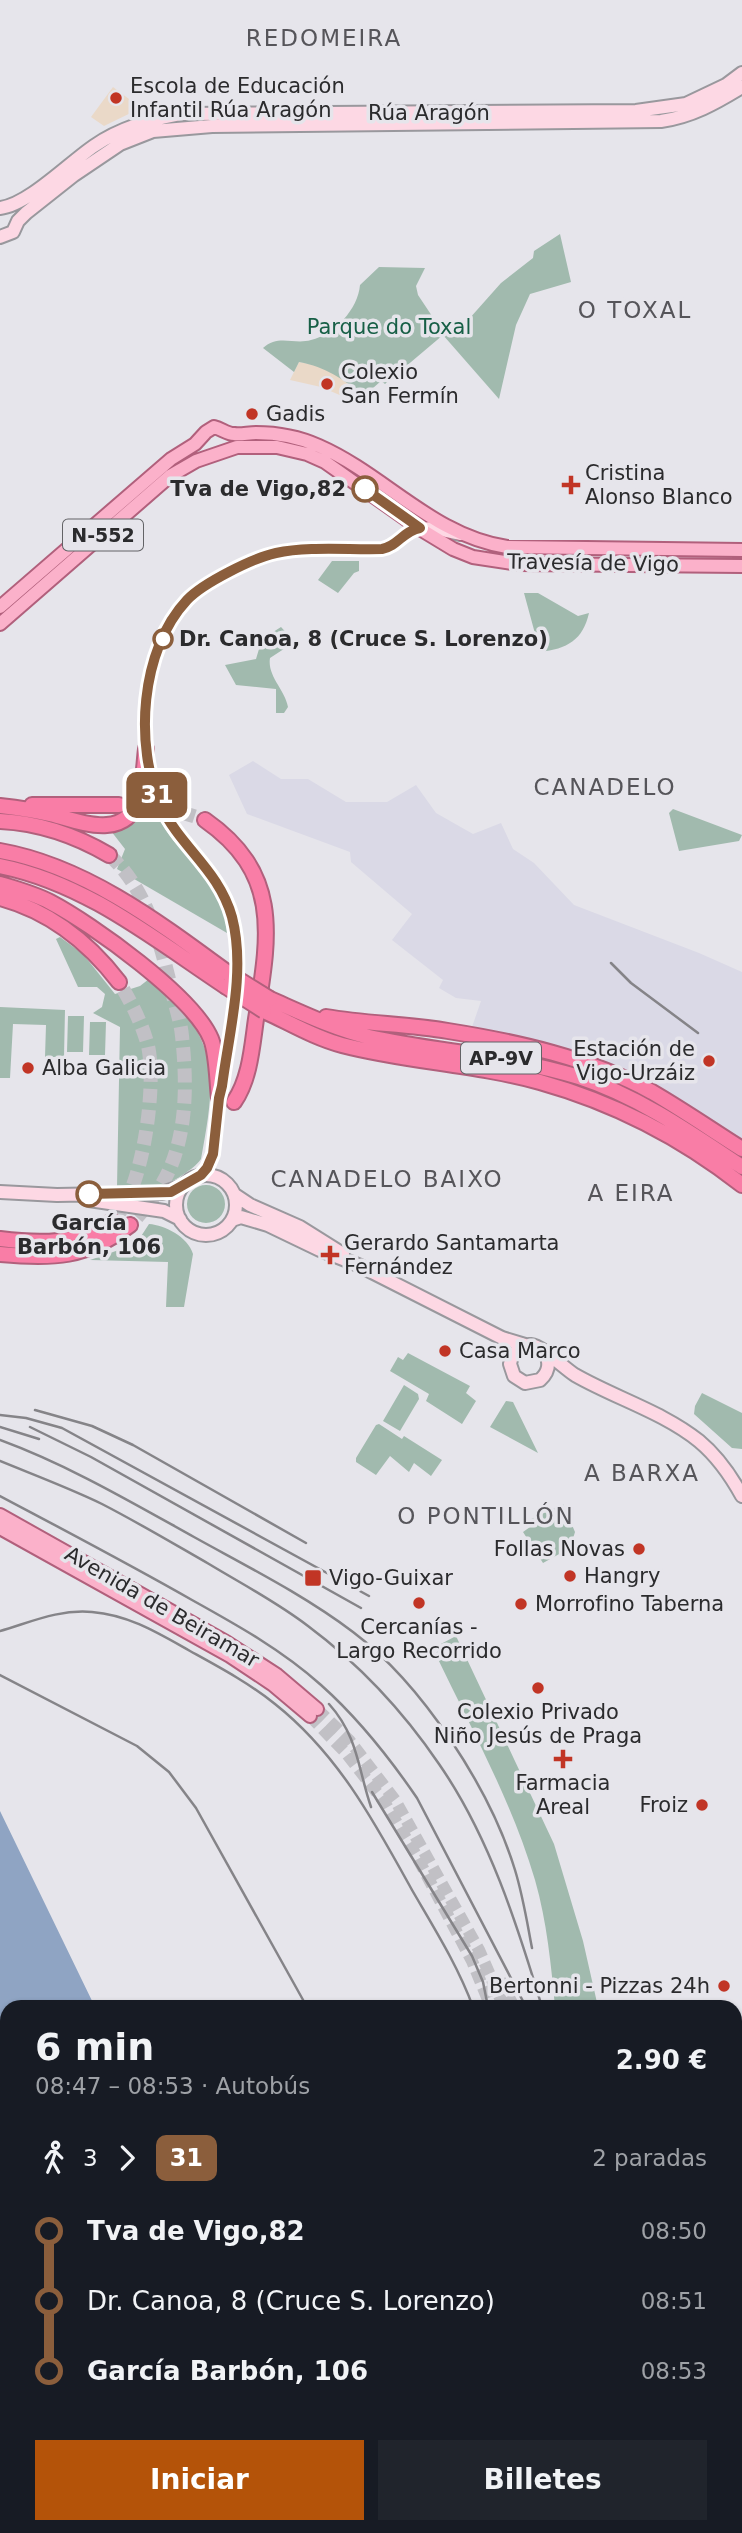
<!DOCTYPE html>
<html lang="es">
<head>
<meta charset="utf-8">
<style>
  :root { --surface:#171b24; --page:#20242c; --text:#f1f3f6; --muted:#9ea1a6; --accent:#b45309 }
  body { margin:0; font-family:"DejaVu Sans",sans-serif; background:var(--page); color:var(--text); height:100vh; display:flex; flex-direction:column; font-size:26px; white-space:nowrap }
  * { box-sizing:border-box; margin:0 }
  p { font-size:23px; color:var(--muted) }
  .icon { flex:none; width:38px; height:38px; fill:none; stroke:currentColor; stroke-width:2; stroke-linecap:round; stroke-linejoin:round }
  .map { position:relative; flex:1; overflow:hidden }
  .side { position:absolute; left:0px; top:2000px; width:742px; height:534px; display:flex; flex-direction:column; background:var(--surface); border-radius:21px 21px 0 0; box-shadow:0 2px 5px #0004 }
  .side>* { flex:none }
  .badge { padding:0 14px; border-radius:10px; font-size:24px; line-height:46px }
  .map>.badge { position:absolute; translate:-50% -50%; box-shadow:0 0 0 4px #fff }
  .legs { display:flex; align-items:center; gap:10px; height:77px; padding:0 35px; font-size:23px }
  .legs p { margin-inline-start:auto }
  .head { display:flex; align-items:center; justify-content:space-between; height:119px; padding:0 35px }
  h1 { font-size:38px; font-weight:700; line-height:52px }
  .action { display:flex; gap:14px; margin-top:auto; padding:14px 35px }
  .action a { flex:1; height:80px; border-radius:0px; background:var(--accent); color:#fff; font-size:28px; font-weight:700; line-height:80px; text-align:center }
  .action a+a { background:var(--page); color:var(--text) }
  ul { padding:0 35px; list-style:none }
  li { display:flex; align-items:center; gap:24px; height:70px; font-size:26px }
  li i { display:grid; place-items:center; width:10px; height:100%; margin:0 9px; background:currentColor }
  li i::after { content:''; width:18px; height:18px; margin:-9px; border:5px solid; border-radius:50%; background:var(--surface) }
  li p { margin-inline-start:auto }
  li:first-child i { background:linear-gradient(#0000 50%,currentColor 0) }
  li:last-child i { background:linear-gradient(currentColor 50%,#0000 0) }
  .map>svg:first-child { display:block }
  .built { fill:#dad9e6 }
  .education { fill:#ead9c8 }
  .green { fill:#a1baae }
  .water { fill:#8fa4c3 }
  .lines { fill:none; stroke-linecap:round; stroke-linejoin:round }
  .primary-tunnel { stroke:#c1c0c5; stroke-width:12; stroke-dasharray:12 6; stroke-linecap:butt }
  .highway-tunnel { stroke:#c1c0c5; stroke-width:14; stroke-dasharray:14 7; stroke-linecap:butt }
  .secondary-casing { stroke:#99989d; stroke-width:16 }
  .primary-casing { stroke:#b1607c; stroke-width:16 }
  .highway-casing { stroke:#b1607c; stroke-width:18 }
  .secondary { stroke:#fdd8e4; stroke-width:12 }
  .primary { stroke:#fbb1ca; stroke-width:12 }
  .highway { stroke:#f97da6; stroke-width:14 }
  .rail { stroke:#858488; stroke-width:2.5 }
  .highway-bridge-casing { stroke:#b1607c; stroke-width:18; stroke-linecap:butt }
  .highway-bridge { stroke:#f97da6; stroke-width:14 }
  .line-1-casing { stroke:#fff; stroke-width:16 }
  .line-1 { stroke:#8b5e3c; stroke-width:10 }
  .poi-dot { fill:#c13525; stroke:#e6e5eb; stroke-width:2.5 }
  .stop-1-dot { fill:#fff; stroke:#8b5e3c; stroke-width:3.5 }
  .labels { text-anchor:middle; dominant-baseline:central; stroke-width:7; stroke-linejoin:round; paint-order:stroke }
  .shield { fill:#e6e5eb; stroke:#636366; stroke-width:2 }
  .shield-label { font-size:19px; font-weight:bold; fill:#2b2b2d }
  .poi-label { font-size:21px; fill:#2b2b2d; stroke:#e6e5eb; text-anchor:start }
  .street-label { font-size:21px; fill:#2b2b2d; stroke:#e6e5eb }
  .park-label { font-size:21px; fill:#175f46; stroke:#e6e5eb }
  .stop-label { font-size:21px; font-weight:bold; fill:#2b2b2d; stroke:#e6e5eb; text-anchor:end }
  .neighbourhood-label { font-size:23px; letter-spacing:2px; fill:#56555a; stroke:#e6e5eb }
</style>
</head>
<body>
<div class="map">
<svg width="742" height="2533" viewBox="0 0 742 2533">
  <rect width="100%" height="100%" fill="#e6e5eb"/>
  <path class="built" d="M253 761 281 779H308L346 802H387L416 785 436 813 473 834 501 823 513 849 534 863 574 905 699 953 742 972V1148L659 1101 537 1050 471 1044 472 1027 481 1001 456 998 439 988 443 980 392 940 412 914 351 862 350 852 247 814 229 775Z"/>
  <path class="education" d="M113 87 141 108 104 126 91 117Z
    M299 362 320 366 342 378 359 392 356 402 321 387 290 380Z"/>
  <path class="green" d="M560 234 571 282 530 294 516 325 499 399 443 335 385 384 381 381 364 396C343 379 326 367 299 362L294 372 263 348C278 334 294 345 311 340 335 334 358 309 360 285L379 267 425 268 416 286 418 295 444 334 469 319 501 283 533 258 534 251Z
    M332 561H359V571L354 573 338 593 318 580Z
    M524 593H538L578 616 589 613C583 640 567 649 540 652Z
    M281 627 293 640V643L270 658C267 676 285 690 288 707L284 713H276V689L236 685 225 665 256 659 262 639Z
    M144 807H153C159 818 165 830 173 840 199 869 225 893 227 933L117 869 125 849 111 831 137 815Z
    M673 809 742 835 739 841 679 851 669 813Z
    M60 937 83 954 115 994 140 986 149 979C220 1037 217 1073 201 1159 196 1166 191 1169 184 1174 160 1191 145 1188 117 1187L120 1027 93 1013 102 1007 105 994 97 987H78L56 939Z
    M0 1007 65 1010 64 1057H45L46 1025 13 1024 10 1078H0Z
    M68 1016H84L83 1052H67Z
    M90 1022H106L105 1055H89Z
    M187 1204a19 19 0 1 1 38 0a19 19 0 1 1-38 0Z
    M149 1224C165 1225 188 1237 193 1254L184 1307H166L168 1262 90 1260 136 1244Z
    M408 1353 470 1386 466 1393 476 1401 462 1424 426 1401 429 1394 390 1371 398 1357 403 1360Z
    M404 1385 418 1394 419 1399 400 1431 383 1421Z
    M702 1393 742 1413V1449L732 1448 694 1414 695 1406Z
    M506 1401 513 1402 538 1453 490 1427Z
    M379 1424 402 1439 404 1436 442 1460 431 1476 414 1463 409 1472 390 1456 376 1475 356 1462V1458L376 1425Z
    M563 1504 575 1532 570 1548 543 1563 523 1532 530 1527 527 1521Z
    M456 1636 554 1844 583 1941 598 2007H555C551 1965 547 1922 535 1880 512 1802 471 1728 436 1655L439 1645Z
    M740 2414 742 2415V2502L735 2490V2417Z"/>
  <path class="water" d="M0 1811 95 2007H7V2145L0 2148Z
    M7 2439V2527H401V2533H0V2442Z"/>
  <g class="lines">
    <path class="primary-tunnel" d="M317 1709 349 1740 395 1800 479 1950 504 2007
      M310 1716 346 1753 385 1803 416 1855 472 1961 491 2007
      M500 1980 514 2007
      M492 2527 493 2533
      M502 2527 503 2533"/>
    <path class="highway-tunnel" d="M119 805C154 804 171 808 205 820
      M109 855C149 890 162 950 174 1000 177 1012 181 1024 182 1036 186 1073 187 1113 177 1148 169 1179 151 1203 130 1225
      M112 1221C143 1195 157 1084 148 1046 142 1023 131 1002 119 982"/>
    <g class="secondary-casing">
      <path id="secondary" d="M0 208C28 205 69 163 94 146 120 128 149 120 180 114L636 111 686 104 726 85 742 73
        M0 237 13 232 18 221 26 213 74 175 120 144 153 131 212 126 661 121C691 117 716 103 742 87
        M420 529 432 528 460 534
        M176 1205a30 30 0 1 1 60 0a30 30 0 1 1-60 0Z
        M0 1192 57 1195 162 1193 182 1186
        M235 1195 250 1205 300 1227 343 1254
        M89 1200 164 1211 180 1219
        M232 1220 241 1217 268 1225 320 1250 358 1265 502 1338 525 1345
        M546 1353C550 1364 549 1372 540 1380L525 1383 514 1376 510 1364C512 1353 519 1344 531 1345 542 1346 564 1368 575 1375 615 1398 663 1412 699 1441 717 1456 731 1476 742 1496"/>
    </g>
    <g class="primary-casing">
      <path id="primary" d="M0 607 171 459 195 444 206 432 214 427C222 429 227 434 234 434 241 435 248 433 256 433 277 433 299 437 319 446 385 475 433 536 507 547L742 550
        M0 624 170 476 196 461 237 447H277L307 454 325 462 420 529 453 549 473 557 518 564 742 566
        M0 1515 226 1642 277 1675 317 1709
        M0 1528 230 1656 272 1684 310 1716"/>
    </g>
    <g class="highway-casing">
      <path id="highway" d="M32 805H119
        M0 806C18 808 37 811 54 815 83 823 126 840 139 798 144 782 144 765 146 749
        M205 820C282 874 269 936 256 1019 252 1047 250 1079 234 1102
        M0 821C40 823 75 835 109 855
        M0 851C85 866 160 923 228 973
        M0 866C86 883 154 939 225 986
        M0 884C17 889 35 894 50 902 92 924 194 997 211 1039 217 1054 217 1081 219 1098
        M0 898C49 911 89 943 119 982
        M270 999C302 1013 335 1029 369 1037 439 1052 510 1056 579 1077 638 1096 691 1133 742 1167
        M264 1011C290 1023 315 1038 342 1045 407 1062 475 1064 540 1082 615 1103 681 1137 742 1185
        M326 1017C367 1024 408 1024 448 1031 517 1042 590 1058 652 1092 683 1110 712 1130 742 1149
        M0 1239C40 1244 78 1245 112 1221
        M0 1254C53 1259 86 1258 130 1225"/>
    </g>
    <use href="#secondary" class="secondary"/>
    <use href="#primary" class="primary"/>
    <use href="#highway" class="highway"/>
    <path class="rail" d="M611 963 631 983 698 1033
      M35 1410 92 1426 133 1445 306 1543
      M0 1415 26 1418 62 1428 369 1596
      M0 1427 39 1439
      M30 1427 91 1457 361 1608
      M0 1440C68 1465 131 1502 194 1537 248 1567 304 1595 353 1632 422 1684 490 1788 515 1870 523 1896 527 1922 532 1948
      M0 1461C34 1475 69 1488 102 1504 139 1523 174 1544 209 1564 242 1584 277 1602 308 1626 359 1664 403 1711 439 1764 489 1836 517 1924 542 2007
      M0 1496C64 1530 129 1564 192 1600 237 1625 282 1650 321 1685 358 1718 389 1757 417 1798L526 2007
      M0 1631C31 1622 59 1609 92 1612 129 1615 158 1633 190 1651 219 1667 249 1683 275 1704 338 1754 374 1821 412 1890 434 1928 458 1966 473 2007
      M0 1675 137 1746 169 1772 196 1808 307 2007
      M329 1704C358 1736 358 1769 371 1807
      M372 1792 472 1956 483 1982 488 2007"/>
    <g class="highway-bridge-casing">
      <path id="highway-bridge" d="M228 973 270 999
        M225 986 264 1011"/>
    </g>
    <use href="#highway-bridge" class="highway-bridge"/>
  </g>
  <g class="lines">
    <g class="line-1-casing">
      <path id="line-1" d="M89 1194 171 1192 201 1175 207 1168 213 1154 219 1098 222 1086C229 1032 246 971 232 917 219 870 181 848 161 806 134 746 140 650 187 600 203 583 253 558 276 553 308 546 349 550 382 549 398 546 403 531 420 528L365 489"/>
    </g>
    <use href="#line-1" class="line-1"/>
  </g>
  <g class="poi-dot">
    <circle cx="116" cy="98" r="7"/>
    <circle cx="327" cy="384" r="7"/>
    <circle cx="252" cy="414" r="7"/>
    <path d="M567.5 474.5h7v7h7v7h-7v7h-7v-7h-7v-7h7z"/>
    <circle cx="709" cy="1061" r="7"/>
    <circle cx="28" cy="1068" r="7"/>
    <path d="M326.5 1244.5h7v7h7v7h-7v7h-7v-7h-7v-7h7z"/>
    <circle cx="445" cy="1351" r="7"/>
    <circle cx="639" cy="1549" r="7"/>
    <circle cx="570" cy="1576" r="7"/>
    <rect x="304" y="1569" width="18" height="18" rx="3.5"/>
    <circle cx="419" cy="1603" r="7"/>
    <circle cx="521" cy="1604" r="7"/>
    <circle cx="538" cy="1688" r="7"/>
    <path d="M559.5 1748.5h7v7h7v7h-7v7h-7v-7h-7v-7h7z"/>
    <circle cx="702" cy="1805" r="7"/>
    <circle cx="724" cy="1986" r="7"/>
  </g>
  <g class="stop-1-dot">
    <circle cx="365" cy="489" r="12"/>
    <circle cx="163" cy="639" r="9"/>
    <circle cx="89" cy="1194" r="12"/>
  </g>
  <g class="labels">
    <g class="shield">
      <rect x="63" y="519.5" width="80" height="31" rx="5"/>
      <rect x="461" y="1042.5" width="80" height="31" rx="5"/>
    </g>
    <g class="shield-label">
      <text x="103" y="535">N-552</text>
      <text x="501" y="1058">AP-9V</text>
    </g>
    <g class="poi-label">
      <text x="130" y="86">Escola de Educación<tspan x="130" dy="24">Infantil Rúa Aragón</tspan></text>
      <text x="341" y="372">Colexio<tspan x="341" dy="24">San Fermín</tspan></text>
      <text x="266" y="414">Gadis</text>
      <text x="585" y="473">Cristina<tspan x="585" dy="24">Alonso Blanco</tspan></text>
      <text x="695" y="1049" text-anchor="end">Estación de<tspan x="695" dy="24">Vigo-Urzáiz</tspan></text>
      <text x="42" y="1068">Alba Galicia</text>
      <text x="344" y="1243">Gerardo Santamarta<tspan x="344" dy="24">Fernández</tspan></text>
      <text x="459" y="1351">Casa Marco</text>
      <text x="625" y="1549" text-anchor="end">Follas Novas</text>
      <text x="584" y="1576">Hangry</text>
      <text x="329" y="1578">Vigo-Guixar</text>
      <text x="535" y="1604">Morrofino Taberna</text>
      <text x="419" y="1627" text-anchor="middle">Cercanías -<tspan x="419" dy="24">Largo Recorrido</tspan></text>
      <text x="538" y="1712" text-anchor="middle">Colexio Privado<tspan x="538" dy="24">Niño Jesús de Praga</tspan></text>
      <text x="563" y="1783" text-anchor="middle">Farmacia<tspan x="563" dy="24">Areal</tspan></text>
      <text x="688" y="1805" text-anchor="end">Froiz</text>
      <text x="710" y="1986" text-anchor="end">Bertonni - Pizzas 24h</text>
    </g>
    <g class="street-label">
      <text x="429" y="113">Rúa Aragón</text>
      <text transform="translate(593 563) rotate(1)">Travesía de Vigo</text>
      <text transform="translate(162 1607) rotate(30)">Avenida de Beiramar</text>
    </g>
    <g class="park-label">
      <text x="389" y="327">Parque do Toxal</text>
    </g>
    <g class="stop-label">
      <text x="346" y="489">Tva de Vigo,82</text>
      <text x="179" y="639" text-anchor="start">Dr. Canoa, 8 (Cruce S. Lorenzo)</text>
      <text x="89" y="1223" text-anchor="middle">García<tspan x="89" dy="24">Barbón, 106</tspan></text>
    </g>
    <g class="neighbourhood-label">
      <text x="324" y="38">REDOMEIRA</text>
      <text x="635" y="310">O TOXAL</text>
      <text x="605" y="787">CANADELO</text>
      <text x="387" y="1179">CANADELO BAIXO</text>
      <text x="631" y="1193">A EIRA</text>
      <text x="642" y="1473">A BARXA</text>
      <text x="486" y="1516">O PONTILLÓN</text>
    </g>
  </g>
</svg>
<b class="badge" style="left:157px;top:795px;background:#8b5e3c;color:#fff">31</b>
<section class="side">
<div class="head"><div><h1>6 min</h1><p>08:47 – 08:53 · Autobús</p></div><b>2.90 €</b></div>
<div class="legs"><svg class="icon" aria-label="walk" viewBox="0 0 24 24"><circle cx="13" cy="4" r="2"/><path d="M13 8l-2 6 4 7M11 14l-3 7M7 12l3-4h3l4 4"/></svg>3<svg class="icon" aria-label="forward" viewBox="0 0 24 24"><path d="M9 5l7 7-7 7"/></svg><b class="badge" style="background:#8b5e3c;color:#fff">31</b><p>2 paradas</p></div>
<ul>
<li><i style="color:#8b5e3c"></i><b>Tva de Vigo,82</b><p>08:50</p></li>
<li><i style="color:#8b5e3c"></i><span>Dr. Canoa, 8 (Cruce S. Lorenzo)</span><p>08:51</p></li>
<li><i style="color:#8b5e3c"></i><b>García Barbón, 106</b><p>08:53</p></li>
</ul>
<div class="action"><a>Iniciar</a><a>Billetes</a></div>
</section>
</div>
</body>
</html>
